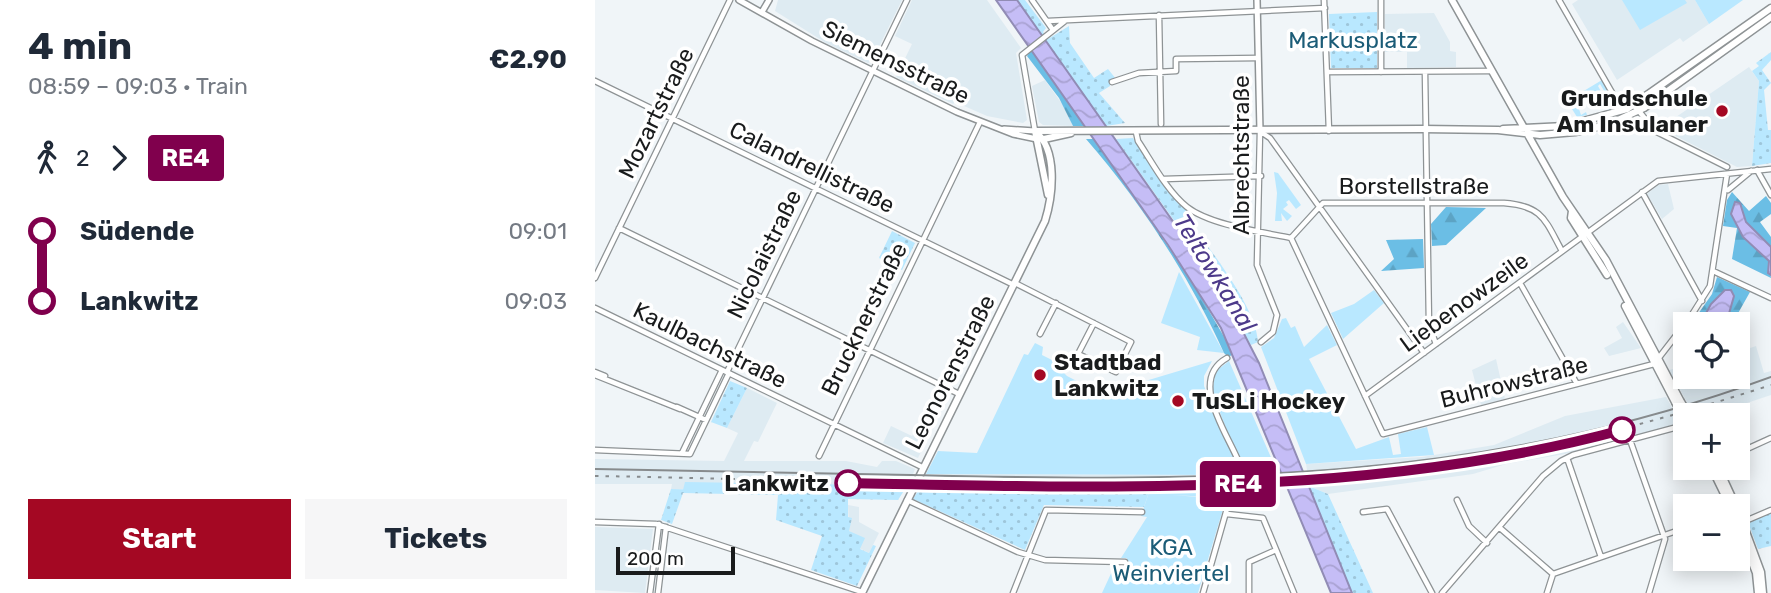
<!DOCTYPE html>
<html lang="en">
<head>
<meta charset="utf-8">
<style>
  :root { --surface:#fff; --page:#f6f6f7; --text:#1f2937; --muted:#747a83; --accent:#a40823 }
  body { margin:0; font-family:Rubik,sans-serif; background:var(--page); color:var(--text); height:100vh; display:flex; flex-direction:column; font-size:26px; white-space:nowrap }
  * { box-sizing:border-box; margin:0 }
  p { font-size:23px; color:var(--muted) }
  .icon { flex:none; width:38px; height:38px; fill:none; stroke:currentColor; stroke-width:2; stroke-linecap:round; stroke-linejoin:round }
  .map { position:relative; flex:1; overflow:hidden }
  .panel { display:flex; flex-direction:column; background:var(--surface); width:595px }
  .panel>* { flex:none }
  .badge { padding:0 14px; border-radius:5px; font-size:24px; line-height:46px }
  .fabs { position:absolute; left:1078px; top:312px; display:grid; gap:14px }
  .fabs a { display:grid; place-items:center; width:77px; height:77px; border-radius:0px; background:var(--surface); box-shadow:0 4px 18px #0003; font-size:35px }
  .scale { position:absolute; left:21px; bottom:18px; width:119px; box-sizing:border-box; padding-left:7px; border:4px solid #191b1c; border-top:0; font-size:19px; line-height:24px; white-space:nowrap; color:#191b1c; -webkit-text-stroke:5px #fff; paint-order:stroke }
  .map>.badge { position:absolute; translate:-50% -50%; box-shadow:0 0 0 4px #fff }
  .legs { display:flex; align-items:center; gap:10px; height:77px; padding:0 28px; font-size:23px }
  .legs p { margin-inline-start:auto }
  .overview { display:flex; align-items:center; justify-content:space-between; height:119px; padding:0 28px }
  h1 { font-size:38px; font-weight:700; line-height:52px }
  .cta { display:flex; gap:14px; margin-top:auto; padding:14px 28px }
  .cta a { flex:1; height:80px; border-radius:0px; background:var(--accent); color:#fff; font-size:28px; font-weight:700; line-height:80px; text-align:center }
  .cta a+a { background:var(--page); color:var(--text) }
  ul { padding:0 28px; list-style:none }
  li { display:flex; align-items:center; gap:24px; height:70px; font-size:26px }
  li i { display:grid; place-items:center; width:10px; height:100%; margin:0 9px; background:currentColor }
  li i::after { content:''; width:18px; height:18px; margin:-9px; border:5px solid; border-radius:50%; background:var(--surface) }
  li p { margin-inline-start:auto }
  li:first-child i { background:linear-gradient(#0000 50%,currentColor 0) }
  li:last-child i { background:linear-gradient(currentColor 50%,#0000 0) }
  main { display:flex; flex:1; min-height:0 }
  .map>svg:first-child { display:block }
  .built { fill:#deebf2 }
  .green { fill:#b9e8ff }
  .forest { fill:url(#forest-firs) }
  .park { fill:url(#park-dots) }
  .water { fill:url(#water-waves); stroke:#918cb5; stroke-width:2 }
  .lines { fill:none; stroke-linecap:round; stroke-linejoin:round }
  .minor-casing { stroke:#8e9395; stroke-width:7 }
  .tertiary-casing { stroke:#8e9395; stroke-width:8 }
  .secondary-casing { stroke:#8e9395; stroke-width:9 }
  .minor { stroke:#fff; stroke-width:4.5 }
  .tertiary { stroke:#fff; stroke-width:5 }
  .secondary { stroke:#fff; stroke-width:6 }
  .tram { stroke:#878b8d; stroke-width:2 }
  .rail { stroke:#878b8d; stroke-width:2; stroke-dasharray:3.5 7; stroke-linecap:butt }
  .secondary-bridge-casing { stroke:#8e9395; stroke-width:9; stroke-linecap:butt }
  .secondary-bridge { stroke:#fff; stroke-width:6 }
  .line-1-casing { stroke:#fff; stroke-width:16 }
  .line-1 { stroke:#80004d; stroke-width:10 }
  .poi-dot { fill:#a40823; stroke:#fff; stroke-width:2.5 }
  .stop-1-dot { fill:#fff; stroke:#80004d; stroke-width:3.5 }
  .labels { text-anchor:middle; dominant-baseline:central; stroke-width:7; stroke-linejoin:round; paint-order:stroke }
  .park-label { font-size:23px; fill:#1b5c77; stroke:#fff }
  .street-label { font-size:23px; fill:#191b1c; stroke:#fff }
  .poi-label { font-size:23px; font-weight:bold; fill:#191b1c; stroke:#fff; text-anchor:start }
  .stop-label { font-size:23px; font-weight:bold; fill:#191b1c; stroke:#fff; text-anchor:end }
  .water-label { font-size:24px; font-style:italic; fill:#4d3a8a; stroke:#fff }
</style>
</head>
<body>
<main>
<section class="panel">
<div class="overview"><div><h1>4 min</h1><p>08:59 – 09:03 · Train</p></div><b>€2.90</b></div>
<div class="legs"><svg class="icon" aria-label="walk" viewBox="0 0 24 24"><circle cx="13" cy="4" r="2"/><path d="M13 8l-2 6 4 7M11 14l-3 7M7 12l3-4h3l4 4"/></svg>2<svg class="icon" aria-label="forward" viewBox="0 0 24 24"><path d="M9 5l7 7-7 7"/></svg><b class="badge" style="background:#80004d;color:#fff">RE4</b></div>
<ul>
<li><i style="color:#80004d"></i><b>Südende</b><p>09:01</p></li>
<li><i style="color:#80004d"></i><b>Lankwitz</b><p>09:03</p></li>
</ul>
<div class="cta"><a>Start</a><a>Tickets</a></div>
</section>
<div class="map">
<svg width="1176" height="593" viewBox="0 0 1176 593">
  <defs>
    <pattern id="forest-firs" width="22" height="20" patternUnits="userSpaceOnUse" patternTransform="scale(1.75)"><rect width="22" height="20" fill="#6bbee5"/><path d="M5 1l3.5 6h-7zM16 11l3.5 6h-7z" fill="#5ca3c4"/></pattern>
    <pattern id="park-dots" width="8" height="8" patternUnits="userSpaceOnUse" patternTransform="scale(1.75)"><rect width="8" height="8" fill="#b9e8ff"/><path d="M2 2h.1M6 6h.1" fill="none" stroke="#9ec6da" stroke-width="1.8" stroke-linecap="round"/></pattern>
    <pattern id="water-waves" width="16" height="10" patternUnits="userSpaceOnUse" patternTransform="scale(1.75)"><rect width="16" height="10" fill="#c5bdf6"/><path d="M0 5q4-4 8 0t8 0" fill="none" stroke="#a9a2d2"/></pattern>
  </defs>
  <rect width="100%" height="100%" fill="#f0f5f8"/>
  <path class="built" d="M183 0H307L277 61 273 63 231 43 180 11Z
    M317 0H392L426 48 421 53 432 120 428 123 392 116 360 102 358 104 301 77 317 44 300 36Z
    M983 0H1100L1114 24 1088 42 1085 38 1022 80 977 4Z
    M839 13 855 42V51L861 52V67L812 68V52H790V14Z
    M1154 67 1164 81 1157 166 1142 167 1065 128Z
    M450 80 470 108 478 126 448 125 444 122 437 86Z
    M1073 184 1079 209 1067 219 1052 194 1063 185Z
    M1028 322 1046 348 1014 356 1009 348 1027 338 1021 327Z
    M1161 346 1169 373 1176 371V395L1116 415H1099L1074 370 1090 366V376H1143V352Z
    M901 359 910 399 886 405 877 370Z
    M152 388 182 403 163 442 159 441 149 461H251L282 467 287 461H301L320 469 318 474H331L644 475 681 469 690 483 686 487 414 492 323 491 324 486H312L193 492 76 489 77 484H0V459L129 461 143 433 132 428Z
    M1071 397 1082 416 1079 425 970 454 911 464 878 474 733 494 716 487 714 482 711 464 827 457 899 445 970 416Z
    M296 426 317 436 322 428 335 434 323 458 288 443Z
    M253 505 264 507V522L284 533 274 553 264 548 261 535 254 531Z
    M0 527 58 529 50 593 0 590Z"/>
  <path class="green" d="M1027 0H1090L1092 3 1045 30Z
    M1100 0H1148L1114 24Z
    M1007 80 1022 106 1013 110 1008 102 1014 99 1005 84 1003 86 1008 95 984 109 986 115 991 112 992 115 982 117 972 101Z
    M679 172 683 173 706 205 701 209 694 200 691 202 693 205 688 209 697 216 692 221 686 213 687 221H680L682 193Z
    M584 272 629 353 602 350 605 337 566 323Z
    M779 290 789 303 748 339 736 313 759 304Z
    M691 318 696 328 700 326 709 347 732 325 742 345 714 359 761 449 794 437 798 455 806 454 803 434 832 427 839 455 711 464 666 347 679 338 687 319Z
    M440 343 448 347 447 355 471 367 468 372 472 376 507 394 617 361 609 376V386L639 459V475L331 474 343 451 382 453 429 354 433 355Z
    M634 361 681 469 648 472 617 392 621 371Z
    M90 482 277 485 279 487 275 491 210 495 88 490Z
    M636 486 634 498 577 495 631 499 603 593H507L519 567 530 566 532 558H526L552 517 546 516 555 489Z"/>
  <path class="forest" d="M437 49 491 126H478L464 98 432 56Z
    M491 139H499L595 278 639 354 633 357 629 353C595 277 545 201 491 139Z
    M1137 192 1154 211 1171 196 1176 203V214L1165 222 1176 237V247L1151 222 1145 203 1143 229 1174 261 1176 278 1137 259 1142 228 1128 226 1132 200Z
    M851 207 891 208 851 245 837 246 836 224Z
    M828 239 829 268 786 271 799 259 791 240Z
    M1122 277 1155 292 1137 324H1131L1139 296 1116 304 1105 324H1096L1117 294Z"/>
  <path class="park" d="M422 0H430L451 28 448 32 453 39 474 26 475 43 499 78 513 69 521 79H515V86L504 93 530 123 511 126Z
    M782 12V68H736L734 14Z
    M1176 52V60L1167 70 1176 83 1169 90 1173 130H1176V163L1157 166 1164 81 1157 71 1164 66 1161 63Z
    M538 138 579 198 596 213 595 222C616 251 661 307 663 342L656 345 615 271 521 139Z
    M297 231 320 243 307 270 284 258Z
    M135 381 152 388 132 428 116 422Z
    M312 486 303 500 253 499V517L257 518 254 531 270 538 265 549 274 553 278 545 281 546 262 586 216 570 227 536 181 520 183 495 88 493 77 524 66 520 76 489 192 492 195 487Z
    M716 487 733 494 778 593H757L714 488Z
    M555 489 549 507 449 505 430 550 318 499 323 491Z
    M1176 512V546L1163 549 1154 525 1157 520Z"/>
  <path class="water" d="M401 0H422L627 291 664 363 757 593H736L626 328 573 245Z
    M1140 202 1145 203 1151 222 1176 247V275L1173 273 1174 261 1148 237 1136 214Z
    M1130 290H1136L1139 296 1131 324H1105L1116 304Z"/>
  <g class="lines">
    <g class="minor-casing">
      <path id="minor" d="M437 0 458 30
        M729 0 734 131
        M964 0 1027 110
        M564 15 566 124
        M453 21 730 8
        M732 72 897 71
        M786 72V0
        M830 72 834 325 841 344
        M0 81 419 285
        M517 82 544 73 581 71V59L663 58
        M1039 105 1060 131 1132 167
        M440 131 427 55 470 21
        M665 131 662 265 682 315 678 332 666 342
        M541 132 543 141C557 162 572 191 592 207 615 225 667 232 696 238
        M666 132 675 138 829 353
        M1162 170 1176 195
        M569 179 666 176
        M1133 190 1156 171
        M1047 192 1107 301
        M24 228 364 394
        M696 238 788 434 1059 364 1090 324
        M696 238 728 203H909C948 206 950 220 967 251
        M1118 271 1176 298
        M0 278 135 0
        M420 283 536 342 521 372 483 354 499 323
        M925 283 982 384
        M0 308 327 467
        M1091 324 1115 286 1132 174
        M445 334 461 303
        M0 372 10 376
        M132 372 312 0
        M0 375 85 409
        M770 396 1063 181 1176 169
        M82 407 111 420
        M1035 440 1070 539 1054 593
        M0 450 95 454 134 373
        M87 453 127 370
        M1143 453 1176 438
        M224 456 385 122
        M972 458 1006 557
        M312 500 423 552 450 560 530 562
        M862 500 874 526 892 543
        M768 512 792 509 837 593
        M632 514 668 518 699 593
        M0 522 61 524 267 592
        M1148 522 1176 510
        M905 528 958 574
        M958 574 1090 528
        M55 593 64 524
        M63 593 71 527
        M418 593 451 510 547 512
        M608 593 643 470 642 458C630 430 594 379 632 358
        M654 593V562L681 550
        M847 593 948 476 966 461 978 455 1090 425
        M952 593 958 574"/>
    </g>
    <g class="tertiary-casing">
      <path id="tertiary" d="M144 0 217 41 362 112 418 134 442 139
        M662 0 665 131
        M167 12 174 0
        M409 129 440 131"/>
    </g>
    <g class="secondary-casing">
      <path id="secondary" d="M857 0 968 197 1011 260 1085 400
        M908 129 970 126 1032 109 1176 8
        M440 131 827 129 903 130 945 135 980 132 1012 125 1049 108 1176 17
        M440 131 453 195
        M449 139 476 133
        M977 211 976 218 1012 275
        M1030 306 1080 402
        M1116 467 1135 506
        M1123 467 1141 506
        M1143 510 1166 572 1168 593
        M1143 526 1161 573 1163 593
        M267 593 450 221C458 195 463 150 440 131"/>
    </g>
    <use href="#minor" class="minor"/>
    <use href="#tertiary" class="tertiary"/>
    <use href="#secondary" class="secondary"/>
    <path class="tram" d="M0 469C105 471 211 473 316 475 619 482 887 483 1176 377"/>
    <path class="rail" d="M0 476C283 480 570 502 852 464 961 449 1071 419 1176 385"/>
    <g class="secondary-bridge-casing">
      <path id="secondary-bridge" d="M1085 400 1094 415
        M1080 402 1087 415"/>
    </g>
    <use href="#secondary-bridge" class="secondary-bridge"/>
  </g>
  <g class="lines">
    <g class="line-1-casing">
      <path id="line-1" d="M253 483C512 488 775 498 1027 430"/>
    </g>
    <use href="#line-1" class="line-1"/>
  </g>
  <g class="poi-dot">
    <circle cx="1127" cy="111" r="7"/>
    <circle cx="445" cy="375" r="7"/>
    <circle cx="583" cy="401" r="7"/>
  </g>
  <g class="stop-1-dot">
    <circle cx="1027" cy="430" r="12"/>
    <circle cx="253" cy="483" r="12"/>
  </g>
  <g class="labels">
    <g class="park-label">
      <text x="758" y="40">Markusplatz</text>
      <text x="576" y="547">KGA<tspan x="576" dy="26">Weinviertel</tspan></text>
    </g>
    <g class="street-label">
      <text transform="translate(301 62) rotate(26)">Siemensstraße</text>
      <text transform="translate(61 113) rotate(-64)">Mozartstraße</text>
      <text transform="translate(646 155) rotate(-90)">Albrechtstraße</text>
      <text transform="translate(217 167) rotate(26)">Calandrellistraße</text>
      <text x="819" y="186">Borstellstraße</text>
      <text transform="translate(169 254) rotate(-64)">Nicolaistraße</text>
      <text transform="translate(869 302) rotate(-36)">Liebenowzeile</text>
      <text transform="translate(269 319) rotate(-64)">Brucknerstraße</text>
      <text transform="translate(115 345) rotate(26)">Kaulbachstraße</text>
      <text transform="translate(355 372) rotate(-63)">Leonorenstraße</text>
      <text transform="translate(919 382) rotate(-14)">Buhrowstraße</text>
    </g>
    <g class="poi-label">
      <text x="1113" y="98" text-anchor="end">Grundschule<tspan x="1113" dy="26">Am Insulaner</tspan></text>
      <text x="459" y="362">Stadtbad<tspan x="459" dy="26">Lankwitz</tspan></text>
      <text x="597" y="401">TuSLi Hockey</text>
    </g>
    <g class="stop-label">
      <text x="234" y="483">Lankwitz</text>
    </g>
    <g class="water-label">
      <text transform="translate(620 273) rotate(58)">Teltowkanal</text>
    </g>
  </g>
</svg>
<div class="fabs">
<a><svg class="icon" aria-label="locate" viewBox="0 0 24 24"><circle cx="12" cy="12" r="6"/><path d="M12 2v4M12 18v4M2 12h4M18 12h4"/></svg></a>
<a>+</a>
<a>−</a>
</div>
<div class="scale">200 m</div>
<b class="badge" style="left:643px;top:484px;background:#80004d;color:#fff">RE4</b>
</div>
</main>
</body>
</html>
